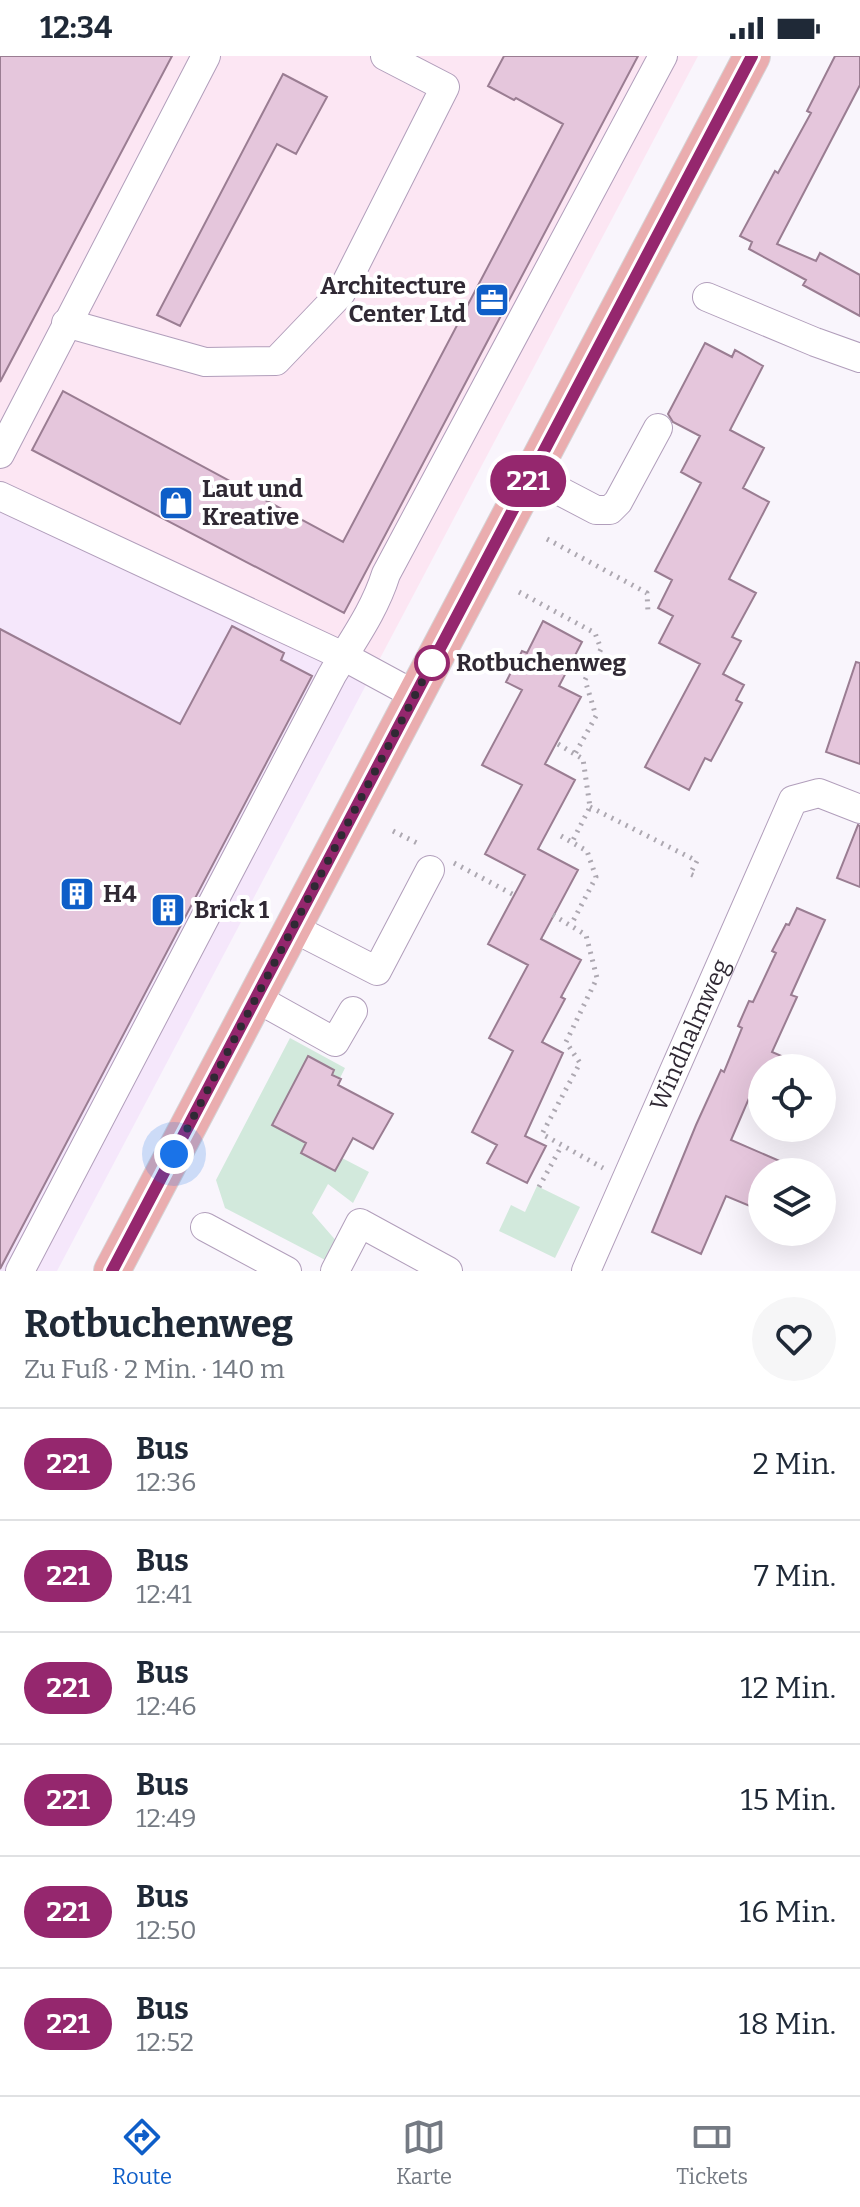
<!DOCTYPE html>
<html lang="de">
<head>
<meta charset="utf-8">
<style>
  :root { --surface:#fff; --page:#f6f6f7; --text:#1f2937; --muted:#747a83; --line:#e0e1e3; --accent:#0e5ec8 }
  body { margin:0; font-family:Bitter,serif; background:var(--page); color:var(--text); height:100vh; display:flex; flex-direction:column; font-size:30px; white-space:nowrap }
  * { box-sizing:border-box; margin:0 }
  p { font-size:26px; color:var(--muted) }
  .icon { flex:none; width:44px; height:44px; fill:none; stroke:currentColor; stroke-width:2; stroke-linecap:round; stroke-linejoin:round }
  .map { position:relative; height:1215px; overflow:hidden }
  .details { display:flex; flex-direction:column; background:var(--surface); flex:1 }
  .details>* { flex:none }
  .badge { padding:0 16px; border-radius:26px; font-size:28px; line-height:52px }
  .buttons { position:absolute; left:748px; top:998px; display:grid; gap:16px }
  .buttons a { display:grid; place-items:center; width:88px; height:88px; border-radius:50%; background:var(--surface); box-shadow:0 8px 32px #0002; font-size:40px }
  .you { position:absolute; width:40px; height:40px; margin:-20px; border:6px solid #fff; border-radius:50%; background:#1a73e8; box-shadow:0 0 0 12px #1a73e833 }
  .map>.badge { position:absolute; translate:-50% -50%; box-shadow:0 0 0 4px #fff }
  .round { display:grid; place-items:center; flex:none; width:84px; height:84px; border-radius:42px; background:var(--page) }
  .headline { display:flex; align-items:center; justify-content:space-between; height:136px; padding:0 24px }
  h1 { font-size:38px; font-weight:700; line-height:60px }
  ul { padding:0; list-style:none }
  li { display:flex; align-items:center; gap:24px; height:112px; padding:0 24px; border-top:2px solid var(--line) }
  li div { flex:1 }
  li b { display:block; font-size:30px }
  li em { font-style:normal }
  li .badge { min-width:88px; font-weight:700; text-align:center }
  .status { display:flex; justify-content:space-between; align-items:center; height:56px; padding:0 40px; background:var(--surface); direction:ltr }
  .status svg { height:22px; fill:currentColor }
  .tab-bar { display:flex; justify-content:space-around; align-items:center; height:112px; border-top:2px solid var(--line); background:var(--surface); font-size:22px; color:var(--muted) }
  .tab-bar a { display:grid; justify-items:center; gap:4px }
  .tab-bar .selected { color:var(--accent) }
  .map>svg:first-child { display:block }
  .commercial { fill:#f5e7fb }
  .industrial { fill:#fce6f3 }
  .green { fill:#d2e9dc }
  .building { fill:#e5c6dc; stroke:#9a7d92; stroke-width:2 }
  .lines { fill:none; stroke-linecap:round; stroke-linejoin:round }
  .minor-casing { stroke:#b19ebb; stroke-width:30 }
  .major-casing { stroke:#d6d4d6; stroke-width:38 }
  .path { stroke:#ada8b1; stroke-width:5; stroke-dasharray:2 6; stroke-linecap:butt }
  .minor { stroke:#fff; stroke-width:28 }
  .major { stroke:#eaadaf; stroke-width:36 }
  .line-casing { stroke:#fff; stroke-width:18 }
  .line { stroke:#95276e; stroke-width:12 }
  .walk { stroke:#302934; stroke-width:8; stroke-dasharray:0 14.4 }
  .stop-dot { fill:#fff; stroke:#95276e; stroke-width:4 }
  .labels { text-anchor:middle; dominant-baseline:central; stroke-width:8; stroke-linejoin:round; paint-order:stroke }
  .poi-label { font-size:24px; font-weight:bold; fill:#302934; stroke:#fff; text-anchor:start }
  .stop-label { font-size:24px; font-weight:bold; fill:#302934; stroke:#fff; text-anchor:start }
  .street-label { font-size:24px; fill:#302934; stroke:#fff }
</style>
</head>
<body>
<div class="status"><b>12:34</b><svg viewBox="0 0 49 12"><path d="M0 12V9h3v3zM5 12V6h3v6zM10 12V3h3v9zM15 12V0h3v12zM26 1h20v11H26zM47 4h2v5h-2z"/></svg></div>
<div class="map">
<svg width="860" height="1215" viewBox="0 0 860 1215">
  <rect width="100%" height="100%" fill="#f9f5fc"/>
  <path class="commercial" d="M0 435 367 627 57 1215H0Z"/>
  <path class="industrial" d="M0 0H698L367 627 0 435Z"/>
  <path class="green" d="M290 982 345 1012 340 1022 332 1018 334 1014 308 1000 272 1068 306 1086 301 1097 335 1115 342 1102 369 1116 353 1147 328 1128 312 1157 338 1187 329 1206 225 1152 216 1124Z
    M537 1130 580 1151 555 1202 499 1175 511 1149 525 1156Z"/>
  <path class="building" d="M0 0H172L0 326Z
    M504 0H638L344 557 32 394 63 335 343 486 563 68 516 42 514 44 488 30Z
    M835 0H860V29L777 188 816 205 820 197 860 219V260L803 229 806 224 749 193 752 186 740 180 775 115 778 117 811 57 807 55Z
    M283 18 327 41 296 98 277 88 180 270 157 259Z
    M705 287 732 301 735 294 763 310 730 374 764 392 743 432 769 446 729 523 756 537 732 581 741 585 723 618 744 629 736 644 742 647 711 705 705 702 689 734 645 711 700 608 659 587 673 560 658 552 672 524 655 515 701 427 681 416 700 380 673 366 668 358Z
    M543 565 582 586 559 630 581 641 545 708 575 724 538 793 578 814 541 883 581 904 561 941 565 943 542 986 563 997 525 1080 546 1090 527 1127 487 1107 497 1089 472 1076 513 995 489 982 528 909 488 888 525 819 485 798 522 729 482 709 522 634 506 626 522 595 527 597Z
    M232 570 284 597 281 604 312 620 0 1213V573L180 668Z
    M856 606 860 607V708L826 696Z
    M858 769 860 770V831L837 822Z
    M797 852 825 864 791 939 797 941 772 996 809 1012H762L731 1084 805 1116H762V1155L726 1140 701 1198 652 1176 696 1069 721 1014 724 1016 742 972 738 970 749 945 753 946 776 897 772 895 786 868 789 869Z
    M308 1000 334 1014 332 1019 341 1023 338 1029 393 1058 373 1093 353 1082 335 1115 301 1097 306 1087 272 1069Z"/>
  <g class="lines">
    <g class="minor-casing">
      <g id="minor">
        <path d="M707 241 815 286 860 302"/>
        <path d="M66 267 205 306 276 305 341 237 445 31 385 0"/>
        <path d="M0 398 206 0"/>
        <path d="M531 420 596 454H610L618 446 658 372"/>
        <path d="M0 440 343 600 415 639"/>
        <path d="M293 872 377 915 430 814"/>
        <path d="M256 942 335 986 353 955"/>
        <path d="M205 1171 287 1215"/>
        <path d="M20 1215 332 619C352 585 374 556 386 518L663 0"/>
        <path d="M335 1215 360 1167 448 1215"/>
        <path id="s1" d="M586 1215 793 744 819 737 860 753"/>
      </g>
    </g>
    <g class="major-casing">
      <path id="major" d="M112 1215 752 0"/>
    </g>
    <path class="path" d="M547 483 647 537 648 556
      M519 536 595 577 601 593 585 624 596 660 575 698
      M558 688 583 703 590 751 572 786
      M590 751 697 805 690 818 695 820
      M393 775 421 789
      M561 780 587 795 596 821 571 869
      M454 807 514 839
      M553 859 586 879 597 922 566 986 580 1007 542 1078 603 1112
      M539 1131 562 1089"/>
    <use href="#minor" class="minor"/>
    <use href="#major" class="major"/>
  </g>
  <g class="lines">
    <g class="line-casing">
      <path id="line" d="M112 1215 752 0"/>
    </g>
    <use href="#line" class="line"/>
    <path class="walk" d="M174 1098 432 607"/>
  </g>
  <defs>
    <g id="office-square" transform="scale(1.8)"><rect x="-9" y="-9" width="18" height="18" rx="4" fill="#0e5ec8" stroke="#fff"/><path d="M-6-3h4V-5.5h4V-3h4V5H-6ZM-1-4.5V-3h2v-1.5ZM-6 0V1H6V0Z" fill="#fff"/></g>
    <g id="shop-square" transform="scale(1.8)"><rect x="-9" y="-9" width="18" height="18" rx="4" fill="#0e5ec8" stroke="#fff"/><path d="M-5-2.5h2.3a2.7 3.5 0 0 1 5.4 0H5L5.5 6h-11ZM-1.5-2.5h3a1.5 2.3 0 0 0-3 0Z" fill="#fff"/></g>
    <g id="building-square" transform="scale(1.8)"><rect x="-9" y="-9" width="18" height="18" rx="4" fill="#0e5ec8" stroke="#fff"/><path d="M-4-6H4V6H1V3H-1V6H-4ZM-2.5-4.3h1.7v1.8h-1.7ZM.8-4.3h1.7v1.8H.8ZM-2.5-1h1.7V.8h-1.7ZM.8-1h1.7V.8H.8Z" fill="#fff"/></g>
  </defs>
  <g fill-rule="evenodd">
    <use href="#office-square" x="492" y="244"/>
    <use href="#shop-square" x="176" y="447"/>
    <use href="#building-square" x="77" y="838"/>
    <use href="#building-square" x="168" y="854"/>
  </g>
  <circle class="stop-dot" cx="432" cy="607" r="16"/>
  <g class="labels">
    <g class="poi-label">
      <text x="466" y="230" text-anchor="end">Architecture<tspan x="466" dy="28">Center Ltd</tspan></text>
      <text x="202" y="433">Laut und<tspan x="202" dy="28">Kreative</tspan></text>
      <text x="103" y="838">H4</text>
      <text x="194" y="854">Brick 1</text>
    </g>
    <g class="stop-label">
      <text x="456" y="607">Rotbuchenweg</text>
    </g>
    <g class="street-label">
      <text stroke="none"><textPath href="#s1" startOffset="258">Windhalmweg</textPath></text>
    </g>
  </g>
</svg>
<div class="buttons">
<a><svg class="icon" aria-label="locate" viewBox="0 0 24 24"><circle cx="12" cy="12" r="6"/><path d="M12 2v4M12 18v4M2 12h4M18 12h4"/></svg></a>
<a><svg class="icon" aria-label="layers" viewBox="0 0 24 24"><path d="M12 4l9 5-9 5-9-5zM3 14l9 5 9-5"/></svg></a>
</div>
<div class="you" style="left:174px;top:1098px"></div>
<b class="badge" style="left:528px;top:425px;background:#95276e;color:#fff">221</b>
</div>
<section class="details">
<div class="headline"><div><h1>Rotbuchenweg</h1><p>Zu Fuß · 2 Min. · 140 m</p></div><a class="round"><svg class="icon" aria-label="heart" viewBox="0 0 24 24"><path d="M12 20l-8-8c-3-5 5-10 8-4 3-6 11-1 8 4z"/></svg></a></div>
<ul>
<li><span class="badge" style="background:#95276e;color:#fff">221</span><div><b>Bus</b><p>12:36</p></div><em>2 Min.</em></li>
<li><span class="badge" style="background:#95276e;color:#fff">221</span><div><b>Bus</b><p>12:41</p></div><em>7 Min.</em></li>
<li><span class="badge" style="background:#95276e;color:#fff">221</span><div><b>Bus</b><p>12:46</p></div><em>12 Min.</em></li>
<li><span class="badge" style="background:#95276e;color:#fff">221</span><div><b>Bus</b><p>12:49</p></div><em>15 Min.</em></li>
<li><span class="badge" style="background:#95276e;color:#fff">221</span><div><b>Bus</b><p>12:50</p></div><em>16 Min.</em></li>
<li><span class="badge" style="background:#95276e;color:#fff">221</span><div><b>Bus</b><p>12:52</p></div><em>18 Min.</em></li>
</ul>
</section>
<nav class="tab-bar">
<a class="selected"><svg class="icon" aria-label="directions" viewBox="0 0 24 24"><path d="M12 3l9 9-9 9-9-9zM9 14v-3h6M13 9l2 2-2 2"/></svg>Route</a>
<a><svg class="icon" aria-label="map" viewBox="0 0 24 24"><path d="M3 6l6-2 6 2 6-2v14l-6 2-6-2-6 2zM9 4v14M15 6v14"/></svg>Karte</a>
<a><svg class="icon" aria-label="tickets" viewBox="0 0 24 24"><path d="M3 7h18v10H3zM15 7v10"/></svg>Tickets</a>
</nav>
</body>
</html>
